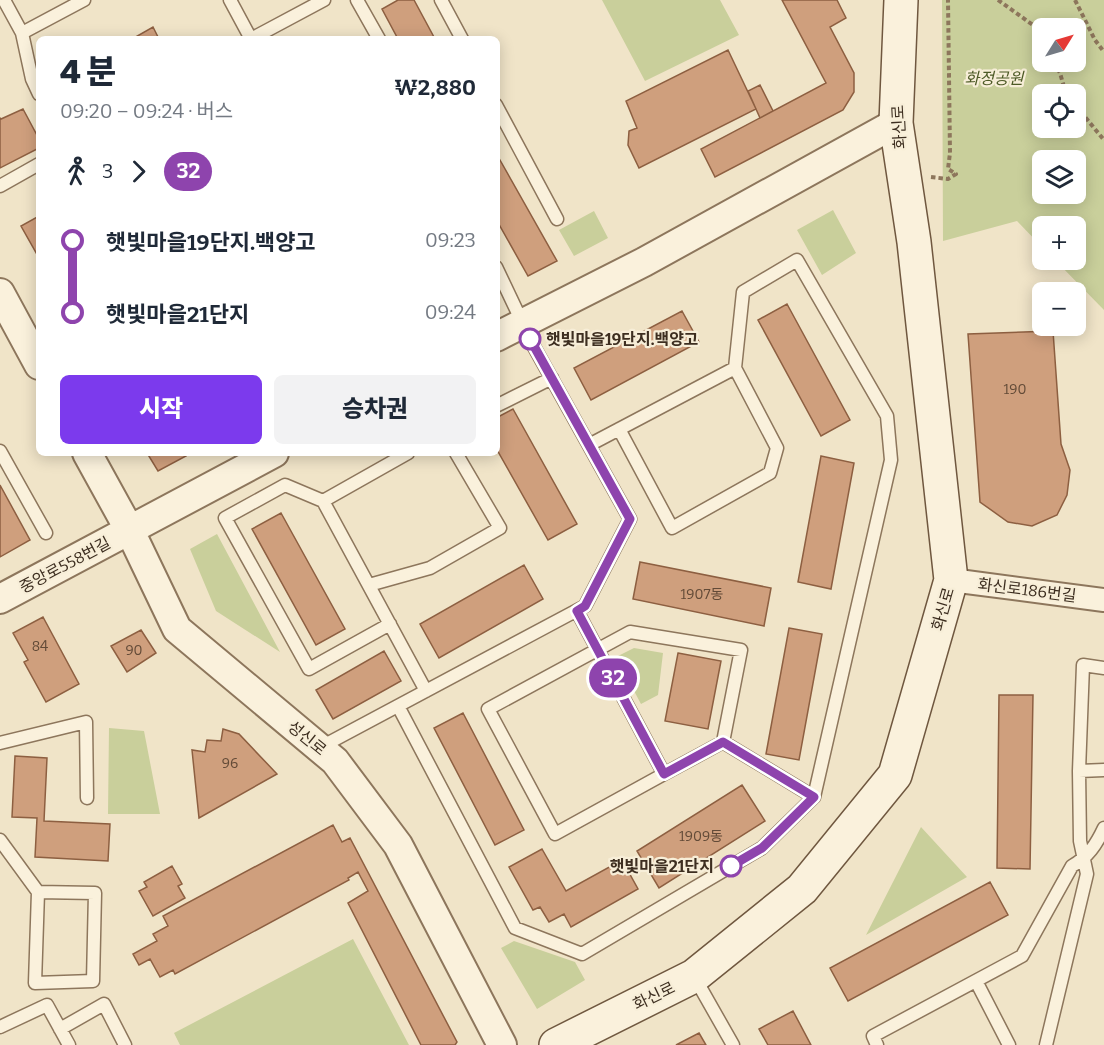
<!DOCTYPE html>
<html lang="ko">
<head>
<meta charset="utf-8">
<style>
  :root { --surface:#fff; --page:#f2f2f3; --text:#1f2937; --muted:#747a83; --accent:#7c3aed }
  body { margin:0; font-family:Bitter,"Noto Sans KR",serif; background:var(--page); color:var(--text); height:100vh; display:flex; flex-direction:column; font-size:22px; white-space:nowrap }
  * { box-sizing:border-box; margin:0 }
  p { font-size:20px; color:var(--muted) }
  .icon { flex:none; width:33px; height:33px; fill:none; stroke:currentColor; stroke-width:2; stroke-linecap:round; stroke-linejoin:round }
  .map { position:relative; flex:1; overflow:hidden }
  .side { position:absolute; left:36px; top:36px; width:464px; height:420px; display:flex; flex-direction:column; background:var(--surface); border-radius:9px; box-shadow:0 3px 15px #0003 }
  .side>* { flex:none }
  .badge { padding:0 12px; border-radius:20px; font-size:21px; line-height:39px }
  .needle { width:39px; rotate:53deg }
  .tools { position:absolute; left:1032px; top:18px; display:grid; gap:12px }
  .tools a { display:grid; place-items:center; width:54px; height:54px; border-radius:9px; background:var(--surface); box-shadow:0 3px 15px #0003; font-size:30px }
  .map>.badge { position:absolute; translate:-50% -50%; box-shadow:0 0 0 3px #fff }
  .legs { display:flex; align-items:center; gap:9px; height:66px; padding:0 24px; font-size:20px }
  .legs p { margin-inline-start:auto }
  .overview { display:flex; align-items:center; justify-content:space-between; height:102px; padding:0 24px }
  h1 { font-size:33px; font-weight:800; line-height:45px }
  .cta { display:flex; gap:12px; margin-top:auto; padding:12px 24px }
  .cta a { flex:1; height:69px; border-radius:9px; background:var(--accent); color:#fff; font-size:24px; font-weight:800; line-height:69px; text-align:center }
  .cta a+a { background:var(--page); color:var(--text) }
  ul { padding:0 24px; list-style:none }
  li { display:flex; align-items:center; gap:21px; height:72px; font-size:22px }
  li i { display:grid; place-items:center; width:9px; height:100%; margin:0 8px; background:currentColor }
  li i::after { content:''; width:15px; height:15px; margin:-8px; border:4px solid; border-radius:50%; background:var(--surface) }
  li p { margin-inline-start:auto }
  li:first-child i { background:linear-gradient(#0000 50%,currentColor 0) }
  li:last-child i { background:linear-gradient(currentColor 50%,#0000 0) }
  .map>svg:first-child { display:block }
  .green { fill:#c9cf9b; fill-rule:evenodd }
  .building { fill:#cf9f7d; stroke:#8d5f41; stroke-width:1.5 }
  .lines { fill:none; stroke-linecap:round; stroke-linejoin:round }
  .service-casing { stroke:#8d765c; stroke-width:15 }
  .minor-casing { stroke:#8d765c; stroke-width:26 }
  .tertiary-casing { stroke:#8d765c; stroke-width:32 }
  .secondary-casing { stroke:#6f573f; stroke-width:36 }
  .path { stroke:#8d765c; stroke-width:4; stroke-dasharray:4.5 3; stroke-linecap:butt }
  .service { stroke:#faf1dc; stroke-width:12 }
  .minor { stroke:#faf1dc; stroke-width:22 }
  .tertiary { stroke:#faf1dc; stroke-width:28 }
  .secondary { stroke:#faf1dc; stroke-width:33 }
  .line-1-casing { stroke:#fff; stroke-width:14 }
  .line-1 { stroke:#8e44ad; stroke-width:9 }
  .stop-1-dot { fill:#fff; stroke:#8e44ad; stroke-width:3 }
  .labels { text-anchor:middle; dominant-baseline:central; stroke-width:4.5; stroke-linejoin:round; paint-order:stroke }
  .number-label { font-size:14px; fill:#624a37 }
  .park-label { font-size:16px; font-style:italic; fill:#4d5a26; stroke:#f7eed8 }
  .street-label { font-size:16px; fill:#3d2e20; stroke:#f7eed8 }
  .stop-label { font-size:16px; font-weight:bold; fill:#3d2e20; stroke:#f7eed8; text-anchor:start }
</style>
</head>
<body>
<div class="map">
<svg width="1104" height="1045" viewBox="0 0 1104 1045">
  <rect width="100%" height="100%" fill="#f0e4c8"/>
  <path class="green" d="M602 0H720L739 35 645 81Z
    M942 0H1104V310L1055 260H1076V226H1042V247L1017 221 943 241ZM1042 28H1076V62H1042ZM1042 94H1076V128H1042ZM1042 160H1076V194H1042Z
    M833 210 856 253 822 275 797 230Z
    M594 211 608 238 574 256 559 230Z
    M217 534 280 652 216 611 190 549Z
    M634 648 663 653 658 695 641 704 616 657Z
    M109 728 144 731 160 814H108Z
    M921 827 967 877 866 935Z
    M353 939 409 1045H180L174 1033Z
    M514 941 575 962 585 980 537 1009 501 948Z"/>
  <path class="building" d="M398 0H414L435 39H398L382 9Z
    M782 0H837L846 18 830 27 854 73V92L843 110 715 177 701 149 826 83Z
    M153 27 159 39H132Z
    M728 50 756 109 639 168 628 145 629 131 637 128 626 101Z
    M760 85 773 111 760 118 748 91Z
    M23 109 39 139V148L0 168V118L1 119Z
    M496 153 557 261 528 276 496 219Z
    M39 216V258L21 226Z
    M787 304 850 420 821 436 758 320Z
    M682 311 699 342 591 400 574 368Z
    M1053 331 1061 444 1070 470 1067 495 1057 515 1032 526 1008 522 980 502 968 334Z
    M513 409 577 524 548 540 496 448V418Z
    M147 453H184L186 456 158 471Z
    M821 456 854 463 831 589 798 582Z
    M0 485 30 540 0 557Z
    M281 513 345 629 316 645 252 529Z
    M640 562 771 588 764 626 633 599Z
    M524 565 543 599 439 658 420 624Z
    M43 617 79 684 46 702 24 662 28 660 13 633Z
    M789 628 822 634 799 760 766 754Z
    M141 630 156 653 127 672 111 646Z
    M384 651 401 681 333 719 316 690Z
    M678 653 721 661 708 729 665 721Z
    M999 695H1033L1030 869 997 868Z
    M463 713 524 830 495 845 434 728Z
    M223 729 239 734 277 774 199 818 192 750 205 752 207 740 221 741Z
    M15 756 47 758 44 821 110 824 108 861 35 857 37 818 12 817Z
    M742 785 765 821 659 888 637 851Z
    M333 825 342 842 350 838 457 1042 455 1045H421L348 903 368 891 358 872 348 878 349 880 175 974 173 970 160 977 150 959 139 965 133 954 157 941 153 934 168 926 163 916Z
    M542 849 566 891 622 860 638 889 571 927 564 914 549 922 540 907 533 910 509 867Z
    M172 866 182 884 178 886 185 898 153 916 139 891 147 887 144 882Z
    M990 882 1008 915 848 1001 830 968Z
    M793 1011 811 1045H768L759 1029Z
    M699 1033 706 1045H676Z"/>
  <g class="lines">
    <g class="service-casing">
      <path id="service" d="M4 0 22 33 32 79 39 94
        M230 0 251 39
        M357 0 379 39
        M441 0 462 39
        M22 33 84 0
        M251 39 324 0
        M496 105 557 219
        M0 186 39 164
        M496 406 552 378
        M619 429 672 528 770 473 777 448 735 368
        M0 451 46 533
        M408 453 323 501 426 691
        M323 501 285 485 225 518 309 669 390 624
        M369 585 430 568 500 528 456 453
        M577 611 664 774 555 834 488 709 630 632 741 650 723 742 664 774
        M398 706 515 928 582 954 762 848 814 797 891 460 887 416 797 260 743 292 735 368 589 445
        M723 742 814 797
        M0 743 86 722 87 798
        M319 748 585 606 630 519 533 345 496 267
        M1079 771 1104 770
        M0 840 38 892 35 983 93 981 95 893 38 892
        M695 978 733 1045
        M976 981 1009 1045
        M0 1027 47 1005 69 1045
        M60 1029 104 1004 125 1045
        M877 1045 873 1036 1022 956 1072 866C1088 857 1096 845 1104 828
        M1046 1045 1087 874 1080 841 1079 771 1083 665 1104 668"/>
    </g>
    <g class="minor-casing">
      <path id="minor" d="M951 580 1104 600"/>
    </g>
    <g class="tertiary-casing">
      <path id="tertiary" d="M0 293 39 365
        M496 337 644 262 896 123
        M87 453 130 531 177 629 335 761 398 845 502 1045
        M0 599 274 453"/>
    </g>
    <g class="secondary-casing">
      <path id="secondary" d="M556 1045 694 976 802 889 895 775 951 580 914 242 896 123 901 0"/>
    </g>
    <path class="path" d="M998 0 1037 28 1042 39
      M1075 0 1095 40 1104 52
      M1054 62 1060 73 1066 94
      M1076 106 1104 140
      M931 177 948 179 956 174 948 169 950 153 948 0"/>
    <use href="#service" class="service"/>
    <use href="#minor" class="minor"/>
    <use href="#tertiary" class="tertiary"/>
    <use href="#secondary" class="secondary"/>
  </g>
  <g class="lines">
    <g class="line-1-casing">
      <path id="line-1" d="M530 339 630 519 585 606 577 611 664 774 723 742 814 797 762 848 731 866"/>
    </g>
    <use href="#line-1" class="line-1"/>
  </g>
  <g class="stop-1-dot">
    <circle cx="530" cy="339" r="10"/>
    <circle cx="731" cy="866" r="10"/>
  </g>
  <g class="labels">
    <g class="number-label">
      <text x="1015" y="389">190</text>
      <text x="702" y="594">1907동</text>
      <text x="40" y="646">84</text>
      <text x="134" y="650">90</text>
      <text x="230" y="763">96</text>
      <text x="701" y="836">1909동</text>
    </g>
    <g class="park-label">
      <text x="994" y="78">화정공원</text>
    </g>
    <g class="street-label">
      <text transform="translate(899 127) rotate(-93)">화신로</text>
      <text transform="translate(65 565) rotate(-28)">중앙로558번길</text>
      <text transform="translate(1027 590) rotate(7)">화신로186번길</text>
      <text transform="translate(943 609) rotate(-74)">화신로</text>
      <text transform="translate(307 738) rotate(39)">성신로</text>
      <text transform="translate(654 996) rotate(-26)">화신로</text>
    </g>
    <g class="stop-label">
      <text x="546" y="339">햇빛마을19단지.백양고</text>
      <text x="714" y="866" text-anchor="end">햇빛마을21단지</text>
    </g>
  </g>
</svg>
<div class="tools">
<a><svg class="needle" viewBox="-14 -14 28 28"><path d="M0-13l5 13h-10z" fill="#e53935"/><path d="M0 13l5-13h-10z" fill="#747a83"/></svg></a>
<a><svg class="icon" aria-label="locate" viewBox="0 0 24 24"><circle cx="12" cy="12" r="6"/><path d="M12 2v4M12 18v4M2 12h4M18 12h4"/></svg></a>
<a><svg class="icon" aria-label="layers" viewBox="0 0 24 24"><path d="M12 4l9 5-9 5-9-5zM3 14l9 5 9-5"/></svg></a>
<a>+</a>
<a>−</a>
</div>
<b class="badge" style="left:613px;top:678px;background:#8e44ad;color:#fff">32</b>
<section class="side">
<div class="overview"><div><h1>4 분</h1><p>09:20 – 09:24 · 버스</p></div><b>₩2,880</b></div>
<div class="legs"><svg class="icon" aria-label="walk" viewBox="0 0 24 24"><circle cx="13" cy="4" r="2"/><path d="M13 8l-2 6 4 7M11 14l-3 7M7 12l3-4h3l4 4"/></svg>3<svg class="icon" aria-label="forward" viewBox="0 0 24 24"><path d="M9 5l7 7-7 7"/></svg><b class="badge" style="background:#8e44ad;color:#fff">32</b></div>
<ul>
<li><i style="color:#8e44ad"></i><b>햇빛마을19단지.백양고</b><p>09:23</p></li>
<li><i style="color:#8e44ad"></i><b>햇빛마을21단지</b><p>09:24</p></li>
</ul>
<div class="cta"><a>시작</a><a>승차권</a></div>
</section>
</div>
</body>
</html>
